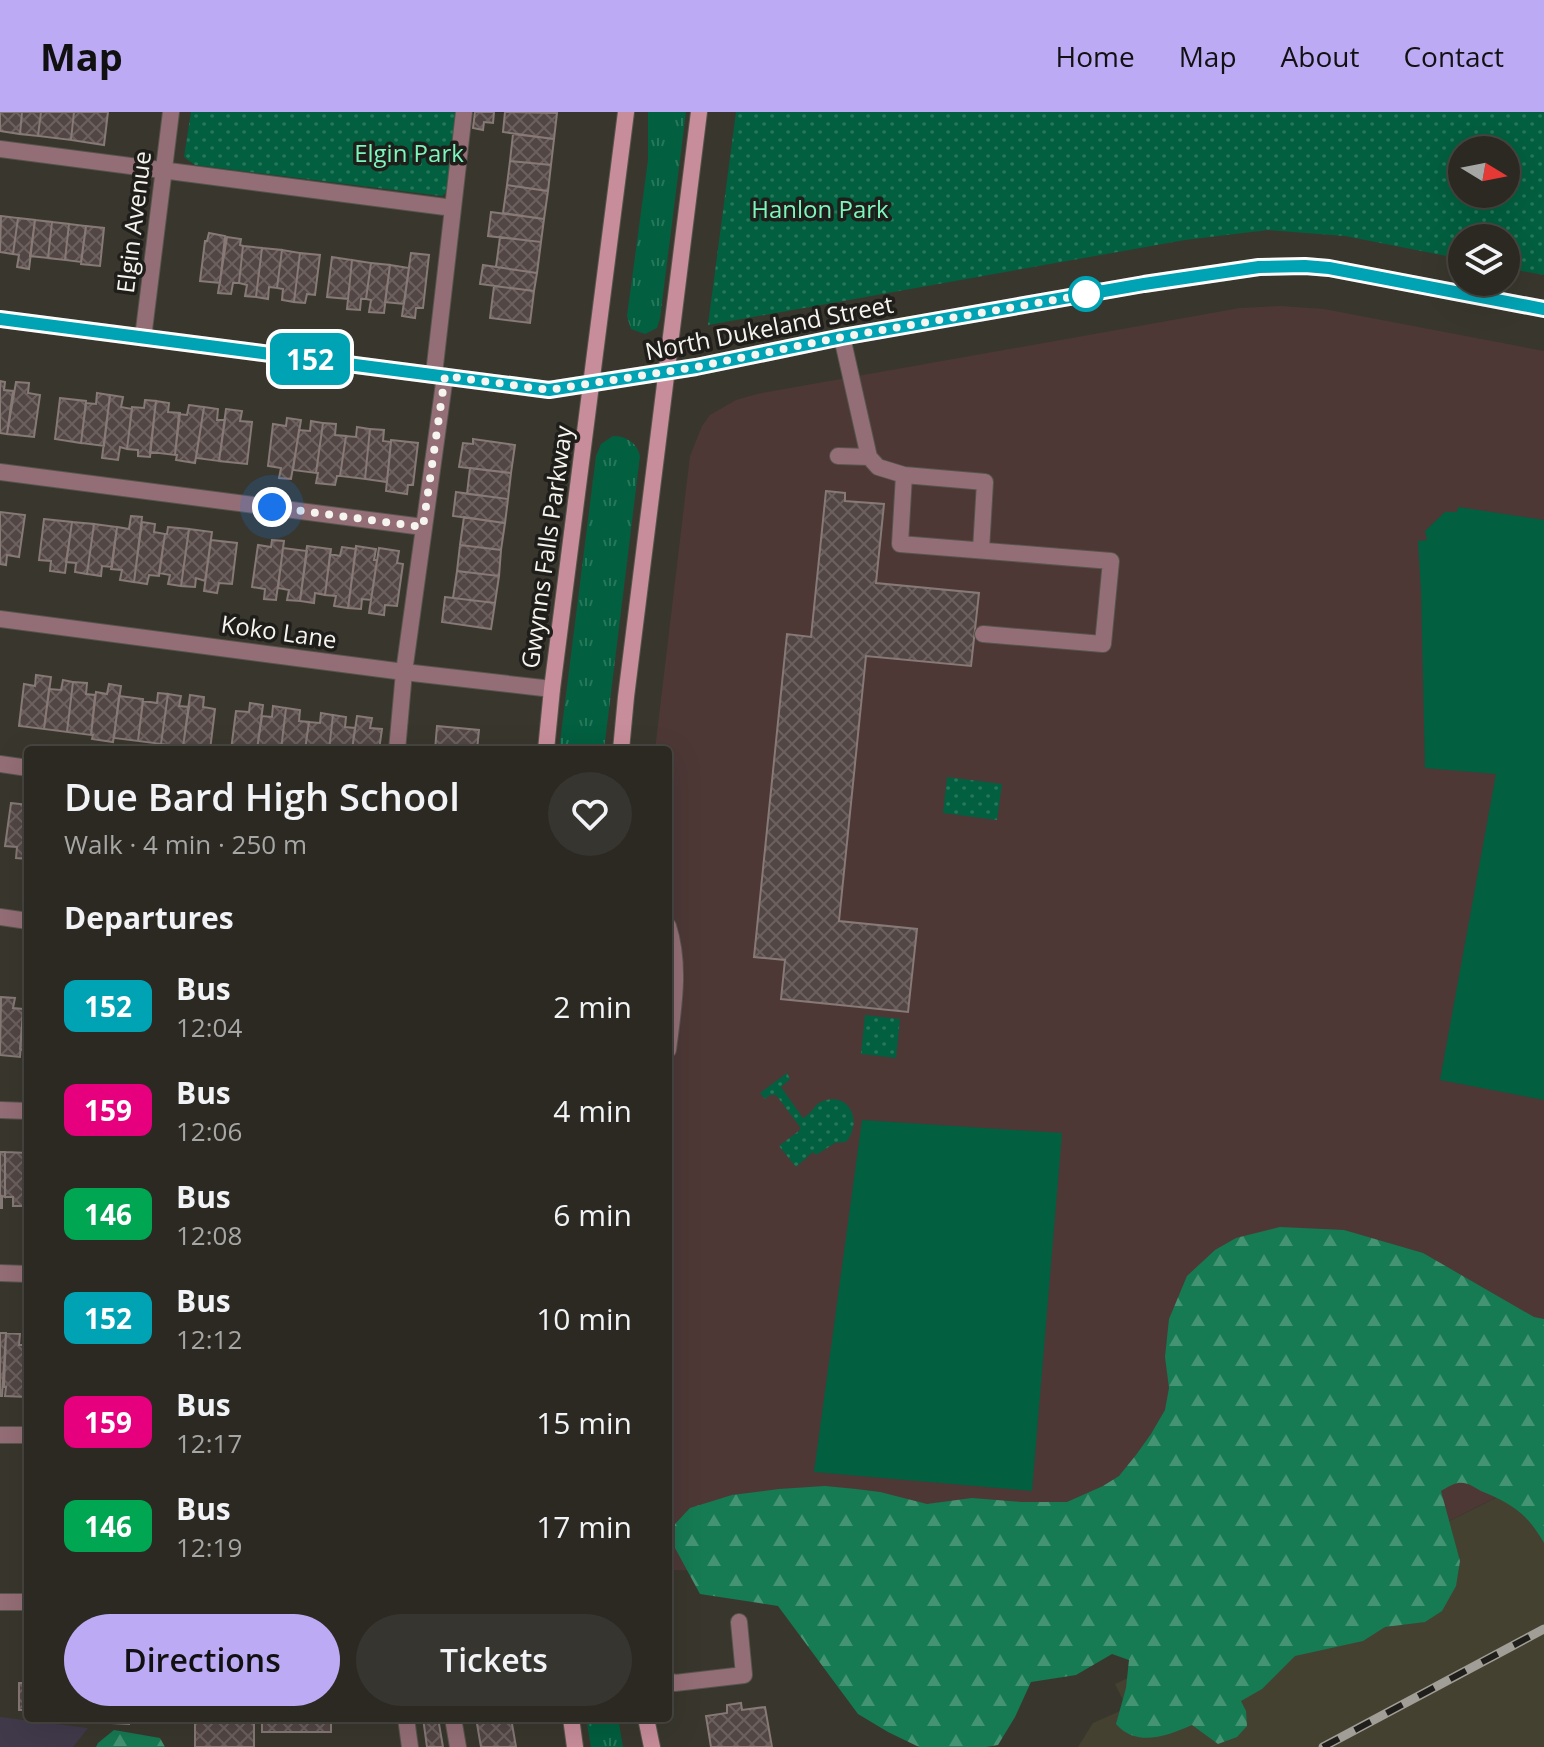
<!DOCTYPE html>
<html lang="en">
<head>
<meta charset="utf-8">
<style>
  :root { --surface:#2b2922; --page:#37352f; --text:#f1f3f6; --muted:#a6a6a5; --line:#474540; --accent:#bcaaf5 }
  body { margin:0; font-family:"Open Sans",sans-serif; background:var(--page); color:var(--text); height:100vh; display:flex; flex-direction:column; font-size:30px; white-space:nowrap }
  * { box-sizing:border-box; margin:0 }
  p { font-size:26px; color:var(--muted) }
  .icon { flex:none; width:44px; height:44px; fill:none; stroke:currentColor; stroke-width:2; stroke-linecap:round; stroke-linejoin:round }
  .map { position:relative; flex:1; overflow:hidden }
  .panel { position:absolute; left:24px; top:634px; width:648px; height:976px; display:flex; flex-direction:column; background:var(--surface); border-radius:8px; box-shadow:0 8px 32px #0002,0 0 0 2px var(--line) }
  .panel>* { flex:none }
  .badge { padding:0 16px; border-radius:12px; font-size:28px; line-height:52px }
  .needle { width:52px; rotate:100deg }
  .fabs { position:absolute; left:1448px; top:24px; display:grid; gap:16px }
  .fabs a { display:grid; place-items:center; width:72px; height:72px; border-radius:50%; background:var(--surface); box-shadow:0 8px 32px #0002,0 0 0 2px var(--line); font-size:40px }
  .you { position:absolute; width:40px; height:40px; margin:-20px; border:6px solid #fff; border-radius:50%; background:#1a73e8; box-shadow:0 0 0 12px #1a73e833 }
  .map>.badge { position:absolute; translate:-50% -50%; box-shadow:0 0 0 4px #fff }
  h2 { padding:0 40px; font-size:30px; line-height:72px }
  .round { display:grid; place-items:center; flex:none; width:84px; height:84px; border-radius:42px; background:var(--page) }
  .overview { display:flex; align-items:center; justify-content:space-between; height:136px; padding:0 40px }
  h1 { font-size:38px; font-weight:600; line-height:60px }
  .action { display:flex; gap:16px; margin-top:auto; padding:16px 40px }
  .action a { flex:1; height:92px; border-radius:48px; background:var(--accent); color:#111; font-size:32px; font-weight:600; line-height:92px; text-align:center }
  .action a+a { background:var(--page); color:var(--text) }
  ul { padding:0; list-style:none }
  li { display:flex; align-items:center; gap:24px; height:104px; padding:0 40px }
  li div { flex:1 }
  li b { display:block; font-size:30px }
  li em { font-style:normal }
  li .badge { min-width:88px; font-weight:700; text-align:center }
  header { display:flex; align-items:center; gap:48px; box-sizing:border-box; height:112px; padding:0 40px; background:var(--accent); color:#111 }
  header strong { font-size:38px }
  nav { display:flex; gap:44px; margin-inline-start:auto; font-size:28px }
  .map>svg:first-child { display:block }
  .built { fill:#444131 }
  .industrial { fill:#413a4b }
  .education { fill:#4d3836 }
  .grass { fill:url(#grass-tufts) }
  .forest { fill:url(#forest-firs) }
  .park { fill:url(#park-dots); fill-rule:evenodd }
  .garden { fill:#025f3f }
  .building { fill:url(#building-cross-hatch); stroke:#867976; stroke-width:2 }
  .lines { fill:none; stroke-linecap:round; stroke-linejoin:round }
  .lane-casing { stroke:#57554c; stroke-width:18 }
  .street-casing { stroke:#57554c; stroke-width:18 }
  .secondary-casing { stroke:#57554c; stroke-width:18 }
  .lane { stroke:#946e76; stroke-width:16 }
  .street { stroke:#946e76; stroke-width:16 }
  .secondary { stroke:#c88d9a; stroke-width:16 }
  .rail-casing { stroke:#a09e96; stroke-width:9 }
  .rail { stroke:#1f1e1a; stroke-width:6; stroke-dasharray:18; stroke-linecap:butt }
  .line-casing { stroke:#fff; stroke-width:18 }
  .line { stroke:#00a3b4; stroke-width:12 }
  .walk { stroke:#f6f4ee; stroke-width:8; stroke-dasharray:0 14.4 }
  .stop-dot { fill:#fff; stroke:#00a3b4; stroke-width:4 }
  .labels { text-anchor:middle; dominant-baseline:central; stroke-width:7; stroke-linejoin:round; paint-order:stroke }
  .park-label { font-size:24px; fill:#7df6bd; stroke:#1f1e1a }
  .street-label { font-size:24px; fill:#f6f4ee; stroke:#1f1e1a }
</style>
</head>
<body>
<header>
<strong>Map</strong>
<nav><a>Home</a><a>Map</a><a>About</a><a>Contact</a></nav>
</header>
<div class="map">
<svg width="1544" height="1635" viewBox="0 0 1544 1635">
  <defs>
    <pattern id="grass-tufts" width="24" height="20" patternUnits="userSpaceOnUse" patternTransform="scale(2)"><rect width="24" height="20" fill="#025f3f"/><path d="M3 7l-1-3M5 7V3M7 7l1-3M15 17l-1-3M17 17v-4M19 17l1-3" fill="none" stroke="#28775b"/></pattern>
    <pattern id="forest-firs" width="22" height="20" patternUnits="userSpaceOnUse" patternTransform="scale(2)"><rect width="22" height="20" fill="#167a53"/><path d="M5 1l3.5 6h-7zM16 11l3.5 6h-7z" fill="#449474"/></pattern>
    <pattern id="park-dots" width="8" height="8" patternUnits="userSpaceOnUse" patternTransform="scale(2)"><rect width="8" height="8" fill="#025f3f"/><path d="M2 2h.1M6 6h.1" fill="none" stroke="#28775b" stroke-width="1.8" stroke-linecap="round"/></pattern>
    <pattern id="building-cross-hatch" width="8" height="8" patternUnits="userSpaceOnUse" patternTransform="scale(2)"><rect width="8" height="8" fill="#524644"/><path d="M0 0l8 8M0 8l8-8" fill="none" stroke="#6c615f"/></pattern>
  </defs>
  <rect width="100%" height="100%" fill="#39372d"/>
  <path class="built" d="M1536 1366 1544 1383V1635H1078L1093 1611 1127 1596 1115 1572 1201 1532Z"/>
  <path class="industrial" d="M0 1605 88 1616 73 1635H0Z"/>
  <path class="education" d="M1280 194 1324 197 1544 239V1383L1535 1366 1201 1532 1174 1464 668 1458V638H655L690 344 702 314 710 303 736 288 757 282 1240 196Z"/>
  <path class="grass" d="M648 0H686L660 206 657 216 645 222 631 217 627 204 648 48Z
    M613 324C627 324 637 331 640 344L604 638H559L596 344 601 332Z
    M586 1606H618L623 1635H591Z"/>
  <path class="forest" d="M1280 1115 1344 1118 1423 1141 1534 1205 1544 1207V1431C1527 1401 1512 1392 1481 1379 1473 1375 1468 1370 1458 1371 1452 1372 1446 1376 1441 1379L1460 1449 1456 1474 1442 1499 1425 1510 1385 1515 1363 1529 1295 1544 1262 1577 1241 1589 1246 1599 1247 1614 1237 1625 1218 1632 1192 1613C1165 1625 1136 1635 1116 1612L1126 1576 1129 1548 1112 1542 1076 1563 1031 1570 1015 1605 998 1633 986 1635H919L888 1620 858 1602 778 1494 700 1482 675 1436V1412L690 1396 732 1383 779 1377 825 1374 856 1377 880 1380 927 1392 972 1386 1021 1390H1067L1103 1374 1119 1364 1136 1343 1151 1322 1165 1298 1169 1276 1165 1245 1169 1207 1187 1164 1215 1138 1236 1126Z
    M114 1618 160 1626 165 1635H96L98 1631Z"/>
  <path class="park" d="M191 0H458L448 79 442 84 195 53 184 45Z
    M736 0H1544V163L1506 156V126H1462V147L1345 124 1268 118 1185 128 708 213ZM1506 38V82H1462V38Z
    M947 665 1002 672 997 708 943 701Z
    M865 903 900 907 896 946 861 942Z
    M787 961 790 967 781 975 803 1006C812 1002 814 992 823 989 850 980 863 1010 846 1030L835 1031 816 1043 813 1040 796 1055 779 1034 800 1018V1015L776 983H770L765 987 760 981Z"/>
  <path class="garden" d="M1458 395 1544 408V988L1440 968 1496 662 1425 656 1421 479 1418 429 1427 428 1425 419 1445 400H1457Z
    M862 1008 1062 1021 1032 1379 814 1360Z"/>
  <path class="building" d="M0 0H22L20 22 0 19Z
    M22 0H41L38 24 20 22Z
    M41 0H74L71 28 38 24Z
    M74 0H108L104 33 71 28Z
    M475 0H494L493 11 484 10 483 18 473 16Z
    M505 0 557 1 554 27 503 20Z
    M513 22 554 27 551 53 510 49Z
    M510 49 551 53 548 79 507 73Z
    M507 73 548 79 544 107 503 101Z
    M491 100 544 107 541 130 488 124Z
    M1 104 18 106 13 142 0 140Z
    M18 106 35 108 29 157 17 155 19 143 13 142Z
    M35 108 52 110 48 146 30 144Z
    M52 110 69 112 65 148 48 146Z
    M69 112 86 114 81 150 65 148Z
    M86 114 104 116 100 154 81 152Z
    M209 121 225 124 220 171 200 169 205 129H207Z
    M227 125 241 127 240 133 243 134 239 171H233L231 182 218 181Z
    M500 125 541 130 537 161 496 155Z
    M243 134 262 136 256 185 245 184 247 173 239 171Z
    M262 136 282 138 277 176 269 175 268 187 256 185Z
    M282 138 300 141 294 190 282 188 283 177 277 176Z
    M300 141 320 143 315 183 307 182 305 191 294 190Z
    M411 141 429 143 423 196H416L415 206 402 204Z
    M332 145 352 148 348 187 327 185Z
    M352 148 371 151 366 187H361L360 198 347 197Z
    M371 151 390 153 384 201 369 200 371 188 366 187Z
    M390 153 409 156 404 192 385 190Z
    M483 153 537 161 534 179 480 172Z
    M494 174 534 179 530 211 490 206Z
    M0 269 5 270 4 278 13 279 7 322 0 321Z
    M16 270 29 271 28 281 40 283 34 325 7 322Z
    M97 281 110 283 104 334 81 331 86 291 96 292Z
    M110 283 123 285 121 295 132 297 127 337 120 335 118 348 102 346Z
    M60 286 86 289 81 331 55 327Z
    M145 288 156 289 150 345 138 344V338L127 337 132 295 144 296Z
    M156 289 169 291 168 300 180 301 175 343 150 340Z
    M189 293 204 295 195 351 176 348 177 343H175L179 302 187 303Z
    M204 295 218 297 217 308H225L219 349 196 346Z
    M226 297 242 299 240 309 252 310 247 352 219 349Z
    M287 306 301 308 291 367 279 366 281 356 268 354 273 312 286 314Z
    M311 309 323 311 316 361 293 358 299 318 310 319Z
    M323 311 336 312 335 323 346 324 340 364H337L335 373 316 371 318 361H316Z
    M357 315 370 317 365 367 340 364 346 324 356 325Z
    M370 317 384 318 383 329 391 330 387 370 365 367Z
    M473 327 515 333 511 361 459 355 463 331 473 332Z
    M391 328 418 331 413 373H408L407 382 386 379Z
    M470 356 511 361 508 387 467 382Z
    M826 379 845 381V389L884 392 876 471 979 481 971 554 866 544 839 809 917 817 908 900 781 887 785 848 754 845 787 522 811 525Z
    M456 380 508 387 505 411 453 404Z
    M0 400 25 403 19 445 7 443 6 453 0 452Z
    M131 404 142 405 134 470 120 468 122 458 111 457 117 415 129 417Z
    M464 405 505 411 501 438 460 433Z
    M44 407 72 410 65 461 50 459 51 449 39 448Z
    M72 410 94 412 87 462 75 460 76 451 66 450Z
    M142 410 155 412 154 420 165 422 159 464 149 463 147 472 134 470Z
    M94 412 117 415 112 455 102 454 101 464 87 462Z
    M168 415 189 417 181 474 168 472 170 463 159 461 165 422H167Z
    M189 417 212 420 205 469 196 466 195 475 181 474Z
    M211 428 237 431 232 472 219 471 217 481 204 479Z
    M272 428 284 429 276 488 264 487 265 477 252 475 258 433 271 435Z
    M460 433 501 438 499 464 457 459Z
    M307 434 331 437 325 483 315 481 314 491 300 489Z
    M356 434 376 437 374 448H377L371 488 362 487 361 497 348 496Z
    M342 435 356 437 348 496 334 494 336 484 325 483 330 442 340 444Z
    M283 436 307 439 300 489 287 488 289 478 278 476Z
    M379 436 399 439 397 451 403 452 397 494 385 493 384 503 369 501Z
    M457 459 499 464 495 491 453 486Z
    M445 485 495 491 491 517 442 510Z
    M36 563 51 565 44 617 19 614 24 572 35 574Z
    M63 568 73 570 67 620 44 617 49 577 61 578Z
    M73 570 87 571 86 582 95 583 91 623 67 620Z
    M109 572 121 574 113 630 92 627 93 623H91L96 580 107 582Z
    M158 581 168 582 161 632 138 629 143 589 157 591Z
    M168 582 181 584 179 594 189 595 183 635 161 632Z
    M190 583 204 585 203 595 215 597 210 638 183 635Z
    M119 584 143 587 138 629 114 626Z
    M250 591 263 593 257 638H231L236 599 249 600Z
    M273 594 286 596 281 638H257L262 604 272 605Z
    M286 596 300 598 299 609 309 610 305 638H281Z
    M321 601 333 603 329 638H305L309 610 320 611Z
    M333 603 346 605 345 615 355 616 352 638H329Z
    M357 604 372 606 370 616 382 617 379 638H352Z
    M437 614 479 618 477 638H435Z
    M11 691 28 693V747L16 746 17 735 5 734Z
    M1 885 15 886 13 896 23 897 20 945 0 943Z
    M24 888H28V938L20 937Z
    M0 1040H5V1085L2 1084V1096H0Z
    M5 1040 28 1041 27 1094H13V1085H5Z
    M0 1221H6L2 1284H0Z
    M6 1221 20 1222 19 1233H27V1285L5 1284 6 1275H4Z
    M19 1571H28V1598H19Z
    M741 1591 742 1598 765 1595 772 1635H711L706 1604 727 1601V1593Z
    M57 1606H94L93 1610 57 1608Z
    M94 1606H129V1612L93 1610Z
    M195 1606H254V1635H195Z
    M262 1606H331V1620H262Z
    M423 1606H438L443 1635H427Z
    M476 1606H511L516 1635H481Z"/>
  <g class="lines">
    <g class="lane-casing">
      <path id="lane" d="M0 37 453 96
        M842 225 869 345 878 355 904 363 985 370 981 438
        M434 262 464 0
        M838 344 869 345
        M0 360 423 415
        M904 363 900 432 1111 449 1103 532 983 522
        M397 638 404 560 445 264
        M0 652 28 656
        M668 814C681 854 673 898 668 938
        M0 998 28 999
        M0 1323H28
        M668 1569 675 1571 744 1563 739 1510
        M406 1606 410 1635
        M453 1606 458 1635"/>
    </g>
    <g class="street-casing">
      <path id="street" d="M143 226 171 0
        M0 507 404 560 552 577
        M0 805 28 809
        M0 1161 28 1162
        M0 1490H28"/>
    </g>
    <g class="secondary-casing">
      <path id="secondary" d="M0 207 549 278 696 255 842 225 1144 172 1259 155 1305 154 1329 156 1544 197
        M546 638 552 577 626 0
        M621 638 626 585 699 0
        M571 1606 575 1635
        M646 1606 652 1635"/>
    </g>
    <use href="#lane" class="lane"/>
    <use href="#street" class="street"/>
    <use href="#secondary" class="secondary"/>
    <g class="rail-casing">
      <path id="rail" d="M1323 1635 1544 1517"/>
    </g>
    <use href="#rail" class="rail"/>
  </g>
  <g class="lines">
    <g class="line-casing">
      <path id="line" d="M0 207 549 278 696 255 842 225 1144 172 1259 155 1305 154 1329 156 1544 197"/>
    </g>
    <use href="#line" class="line"/>
    <path class="walk" d="M272 395 423 415 445 264 549 278 696 255 842 225 1089 182H1086"/>
  </g>
  <circle class="stop-dot" cx="1086" cy="182" r="16"/>
  <g class="labels">
    <g class="park-label">
      <text x="409" y="40">Elgin Park</text>
      <text x="820" y="96">Hanlon Park</text>
    </g>
    <g class="street-label">
      <text transform="translate(133 110) rotate(-83)">Elgin Avenue</text>
      <text transform="translate(769 215) rotate(-11)">North Dukeland Street</text>
      <text transform="translate(546 435) rotate(-82)">Gwynns Falls Parkway</text>
      <text transform="translate(279 519) rotate(8)">Koko Lane</text>
    </g>
  </g>
</svg>
<div class="fabs">
<a><svg class="needle" viewBox="-14 -14 28 28"><path d="M0-13l5 13h-10z" fill="#e53935"/><path d="M0 13l5-13h-10z" fill="#a6a6a5"/></svg></a>
<a><svg class="icon" aria-label="layers" viewBox="0 0 24 24"><path d="M12 4l9 5-9 5-9-5zM3 14l9 5 9-5"/></svg></a>
</div>
<div class="you" style="left:272px;top:395px"></div>
<b class="badge" style="left:310px;top:247px;background:#00a3b4;color:#fff">152</b>
<section class="panel">
<div class="overview"><div><h1>Due Bard High School</h1><p>Walk · 4 min · 250 m</p></div><a class="round"><svg class="icon" aria-label="heart" viewBox="0 0 24 24"><path d="M12 20l-8-8c-3-5 5-10 8-4 3-6 11-1 8 4z"/></svg></a></div>
<h2>Departures</h2>
<ul>
<li><span class="badge" style="background:#00a3b4;color:#fff">152</span><div><b>Bus</b><p>12:04</p></div><em>2 min</em></li>
<li><span class="badge" style="background:#e6007e;color:#fff">159</span><div><b>Bus</b><p>12:06</p></div><em>4 min</em></li>
<li><span class="badge" style="background:#00a651;color:#fff">146</span><div><b>Bus</b><p>12:08</p></div><em>6 min</em></li>
<li><span class="badge" style="background:#00a3b4;color:#fff">152</span><div><b>Bus</b><p>12:12</p></div><em>10 min</em></li>
<li><span class="badge" style="background:#e6007e;color:#fff">159</span><div><b>Bus</b><p>12:17</p></div><em>15 min</em></li>
<li><span class="badge" style="background:#00a651;color:#fff">146</span><div><b>Bus</b><p>12:19</p></div><em>17 min</em></li>
</ul>
<div class="action"><a>Directions</a><a>Tickets</a></div>
</section>
</div>
</body>
</html>
